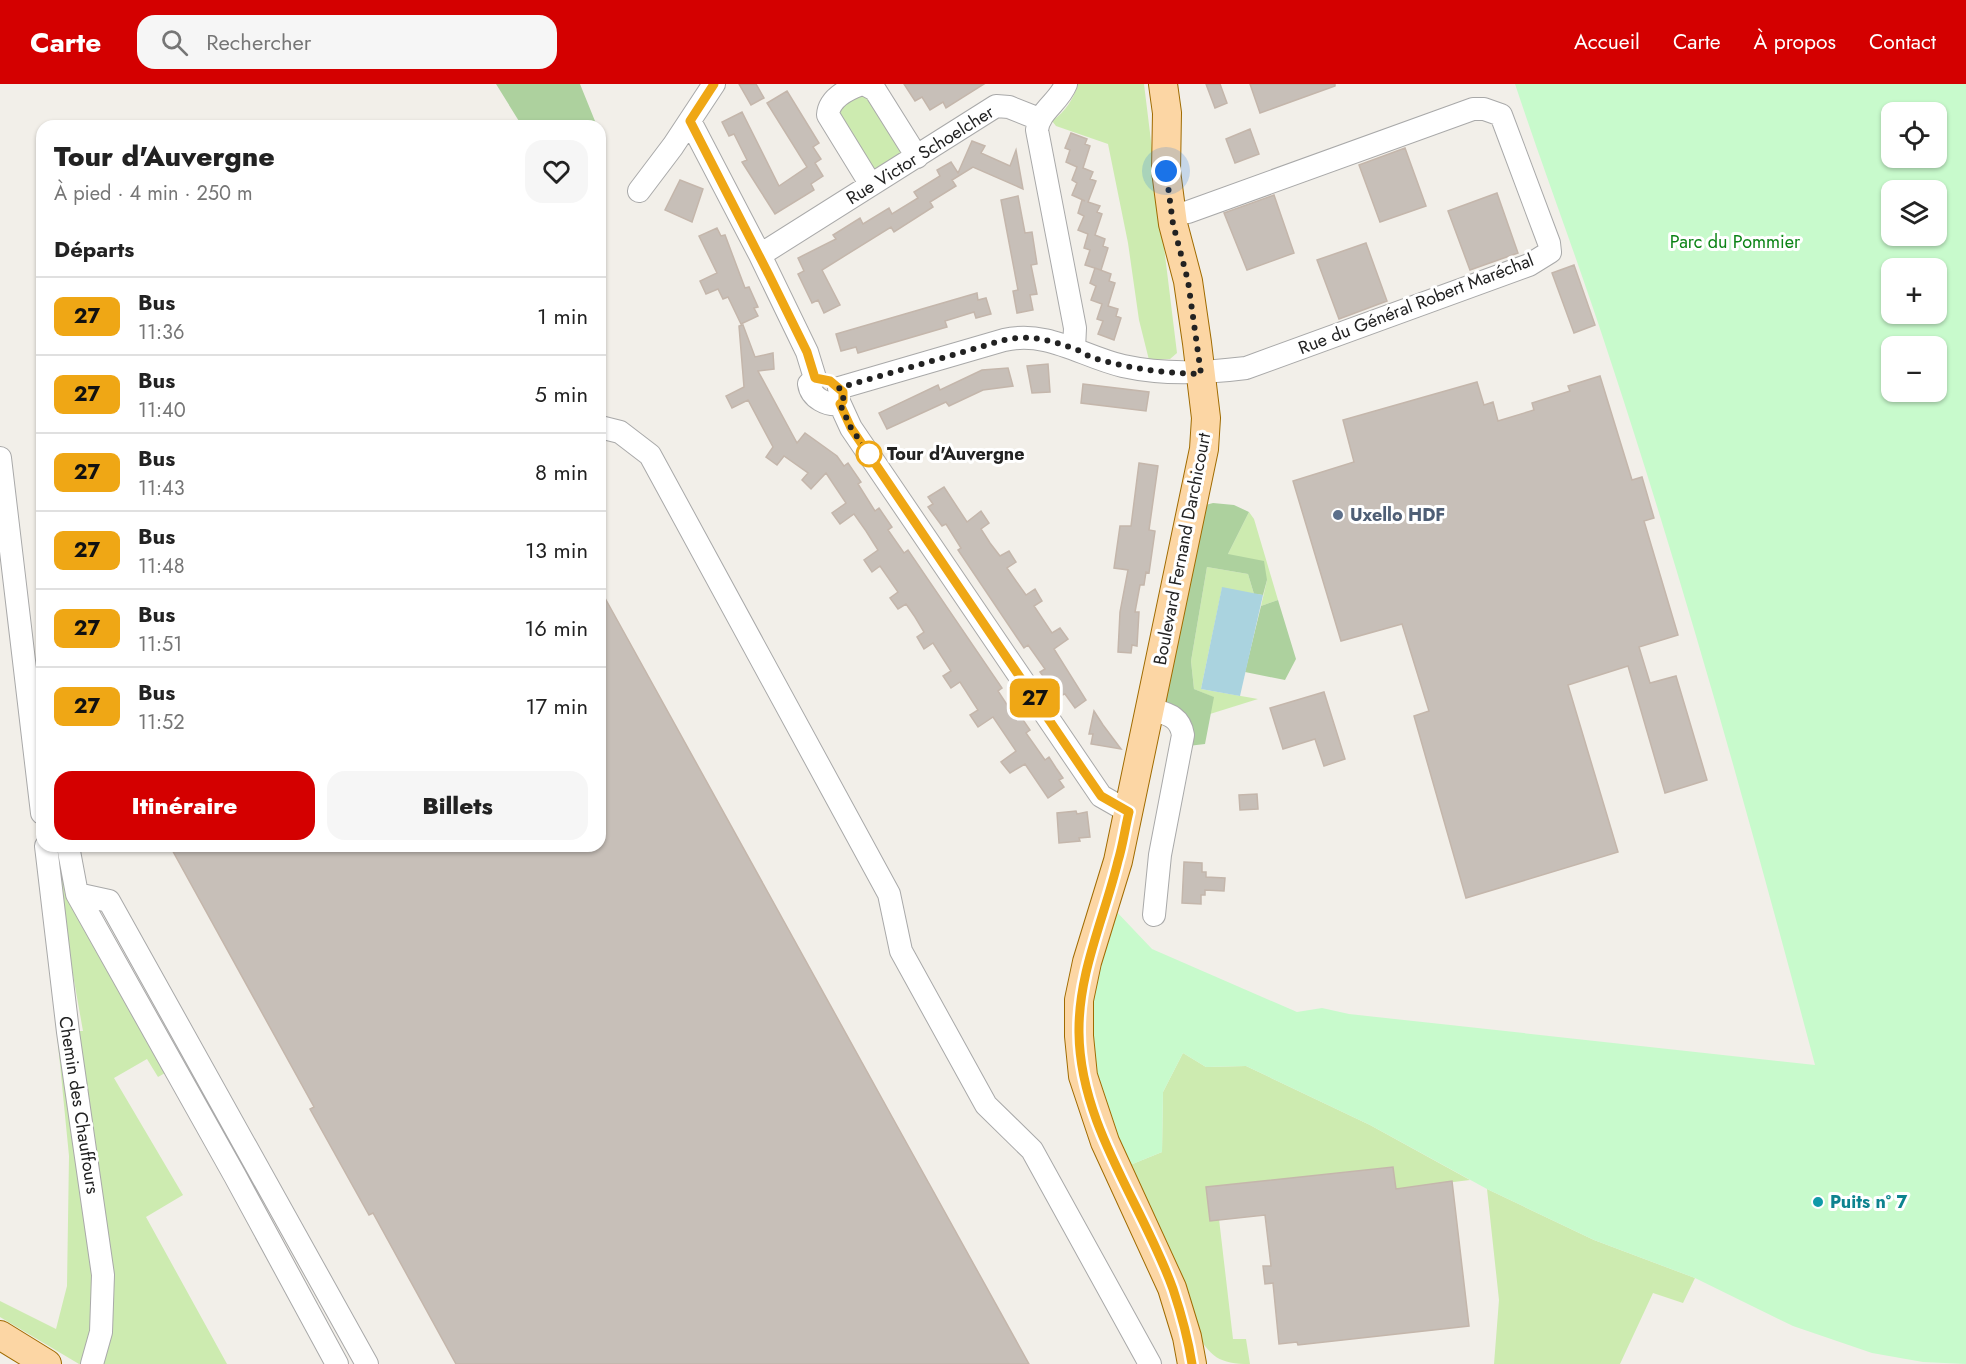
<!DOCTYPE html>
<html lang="fr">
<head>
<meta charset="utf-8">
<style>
  :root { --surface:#fff; --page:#f6f6f6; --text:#222; --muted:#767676; --line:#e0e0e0; --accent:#d40000 }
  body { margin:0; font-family:Jost,sans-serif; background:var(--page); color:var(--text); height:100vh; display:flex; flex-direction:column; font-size:22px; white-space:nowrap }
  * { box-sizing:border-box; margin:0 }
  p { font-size:20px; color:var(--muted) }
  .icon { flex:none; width:33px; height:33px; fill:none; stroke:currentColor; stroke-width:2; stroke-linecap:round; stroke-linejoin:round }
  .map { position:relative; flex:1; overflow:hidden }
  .drawer { position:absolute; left:36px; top:36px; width:570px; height:732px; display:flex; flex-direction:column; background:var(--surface); border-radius:18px; box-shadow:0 2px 4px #0004 }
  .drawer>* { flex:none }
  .badge { padding:0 12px; border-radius:9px; font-size:21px; line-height:39px }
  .controls { position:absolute; left:1881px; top:18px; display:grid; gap:12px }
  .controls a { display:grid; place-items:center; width:66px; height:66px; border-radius:12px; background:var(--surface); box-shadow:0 2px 4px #0004; font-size:30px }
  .you { position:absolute; width:30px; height:30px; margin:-15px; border:4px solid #fff; border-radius:50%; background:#1a73e8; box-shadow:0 0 0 9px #1a73e833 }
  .map>.badge { position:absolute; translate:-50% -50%; box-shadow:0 0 0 3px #fff }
  h2 { padding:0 18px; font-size:22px; line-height:54px }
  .round { display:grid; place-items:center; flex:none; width:63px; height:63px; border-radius:18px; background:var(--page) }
  .summary { display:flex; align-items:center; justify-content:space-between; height:102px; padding:0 18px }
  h1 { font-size:28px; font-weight:800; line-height:45px }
  .cta { display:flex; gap:12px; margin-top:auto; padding:12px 18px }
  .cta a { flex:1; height:69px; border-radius:18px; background:var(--accent); color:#fff; font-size:24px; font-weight:800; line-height:69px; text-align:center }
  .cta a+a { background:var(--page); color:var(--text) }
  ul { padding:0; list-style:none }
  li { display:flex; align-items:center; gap:18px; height:78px; padding:0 18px; border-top:2px solid var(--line) }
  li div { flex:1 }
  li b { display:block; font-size:22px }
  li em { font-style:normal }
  li .badge { min-width:66px; font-weight:700; text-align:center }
  header { display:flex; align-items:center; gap:36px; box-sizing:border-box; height:84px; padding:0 30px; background:var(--accent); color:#fff }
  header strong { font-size:28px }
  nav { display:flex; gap:33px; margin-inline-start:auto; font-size:21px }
  .search { width:420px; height:54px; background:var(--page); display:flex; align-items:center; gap:15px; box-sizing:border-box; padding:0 21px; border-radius:18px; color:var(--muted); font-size:22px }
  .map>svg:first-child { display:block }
  .grass { fill:#cdebb0 }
  .forest { fill:#add19e }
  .park { fill:#c8facc; fill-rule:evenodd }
  .water { fill:#aad3df }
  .building { fill:#c7bfb8; stroke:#c4b6ab; stroke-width:1.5 }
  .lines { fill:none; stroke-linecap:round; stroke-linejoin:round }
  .minor-casing { stroke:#a9a9a9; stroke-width:24 }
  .major-casing { stroke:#a06b00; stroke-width:30 }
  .minor { stroke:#fff; stroke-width:22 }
  .major { stroke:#fcd6a4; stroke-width:28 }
  .line-casing { stroke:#fff; stroke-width:14 }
  .line { stroke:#efa715; stroke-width:9 }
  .walk { stroke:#222; stroke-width:6; stroke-dasharray:0 10.8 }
  .stop-dot { fill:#fff; stroke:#efa715; stroke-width:3 }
  .service-dot { fill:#5c6f8a; stroke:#fff; stroke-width:2 }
  .culture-dot { fill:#0f9aa8; stroke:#fff; stroke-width:2 }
  .labels { text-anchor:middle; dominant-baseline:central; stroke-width:6; stroke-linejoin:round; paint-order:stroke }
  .street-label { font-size:18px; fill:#222; stroke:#fff }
  .park-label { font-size:18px; fill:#0c8416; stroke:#fff }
  .stop-label { font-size:18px; font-weight:bold; fill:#222; stroke:#fff; text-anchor:start }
  .service-label { font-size:18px; font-weight:bold; fill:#4e5e75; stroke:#fff; text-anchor:start }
  .culture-label { font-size:18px; font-weight:bold; fill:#0d838f; stroke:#fff; text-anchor:start }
</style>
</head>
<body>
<header>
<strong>Carte</strong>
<div class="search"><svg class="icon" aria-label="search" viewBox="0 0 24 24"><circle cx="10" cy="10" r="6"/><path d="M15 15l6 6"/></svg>Rechercher</div>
<nav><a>Accueil</a><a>Carte</a><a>À propos</a><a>Contact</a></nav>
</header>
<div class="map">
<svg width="1966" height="1280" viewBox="0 0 1966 1280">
  <rect width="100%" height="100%" fill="#f2efe9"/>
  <path class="grass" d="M1078 0H1144L1177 269 1170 275 1149 276 1139 236 1128 159 1108 60 1056 42 1052 37C1066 27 1073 16 1078 0Z
    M862 6 909 71 873 92 834 26Z
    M1249 428 1254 435 1278 516 1261 522 1267 496 1228 470Z
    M1207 483 1248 490 1254 510 1222 504 1201 605 1258 615 1210 630 1213 613 1194 605 1191 577Z
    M51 767 59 769 65 810 165 989 158 993 147 975 114 994 183 1111 146 1133 227 1280H79L0 1233V1217L56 1245 67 1202 69 1072 57 950 63 949 101 1248 74 947H83Z
    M1183 969 1206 983 1246 982 1370 1041 1470 1096 1396 1105 1393 1083 1206 1103 1210 1136 1219 1135 1233 1255H1246L1250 1280C1219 1280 1210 1273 1195 1246L1130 1081 1162 1068 1163 1008Z
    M1487 1105 1594 1156 1695 1194 1683 1219 1653 1209 1620 1280H1494L1499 1216Z"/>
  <path class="forest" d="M496 0H580L597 42H522Z
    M1213 419 1234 421 1249 428 1228 470 1264 477 1267 496 1263 511 1254 510 1248 490 1207 483 1191 577 1194 605 1214 613 1205 660 1188 662 1161 617 1202 422Z
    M1278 516 1296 575 1285 596 1245 588 1261 522Z"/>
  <path class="park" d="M1515 0H1966V1280L1923 1278 1872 1269 1793 1242 1695 1194 1594 1156 1487 1105 1370 1041 1246 982 1206 983 1183 969 1163 1008 1162 1068 1118 1086 1079 952 1114 825 1152 865 1297 928 1322 924 1349 930 1815 981C1753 747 1687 509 1611 278 1581 185 1546 93 1515 0ZM1892 28H1936V74H1892ZM1892 106H1936V152H1892ZM1892 184H1936V230H1892ZM1892 262H1936V308H1892Z"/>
  <path class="water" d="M1222 503 1263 511 1240 612 1201 605Z"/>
  <path class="building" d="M739 0H756L764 14 751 21Z
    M904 0H984L946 24 943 18 930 26 922 13 915 17Z
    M1206 0H1220L1227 19 1215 24Z
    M1250 0H1335V2L1260 29Z
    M787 7 819 59 813 63 821 75 815 79 823 92 811 100 814 106 775 130 742 78 747 76 734 50 729 52 722 38 742 28 779 102 807 83 767 19Z
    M1250 45 1259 70 1235 79 1226 55Z
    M1071 49 1087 55 1085 60 1090 62 1083 84 1093 88 1090 95 1096 97 1088 118 1100 122 1097 128 1102 130 1095 151 1105 155 1103 162 1108 164 1101 186 1085 181 1090 166 1084 164 1088 150 1078 146 1084 132 1078 129 1082 116 1085 117 1072 111 1077 99 1072 96 1077 83 1066 78 1070 66 1065 64Z
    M972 57 985 62 981 69 1010 82 1016 66 1023 105 973 83 952 96 956 102 930 118 933 123 894 148 891 143 822 186 840 221 824 229 818 216 812 219 798 190 804 187 798 174 836 155 833 151 860 134 863 140 889 124 892 130 918 114 914 108 940 92 937 86 951 78 958 89Z
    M1405 64 1426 122 1380 138 1359 81Z
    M680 96 703 105 692 138 665 126Z
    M1497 109 1518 169 1470 186 1448 127Z
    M1274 111 1294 169 1247 186 1224 129Z
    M1018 112 1025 149 1032 148 1037 180 1031 181 1037 210 1030 211 1033 226 1017 229 1013 207 1018 206 1001 116Z
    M717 144 721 152 725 151 745 204 749 203 758 223 754 224 758 232 741 240 728 213 723 215 718 205 706 210 700 197 717 189 699 152Z
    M1366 159 1387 217 1339 235 1317 176Z
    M1574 181 1595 241 1574 249 1552 189Z
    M1095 184 1111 190 1109 197 1115 199 1108 222 1118 225 1116 232 1121 234 1114 256 1098 250 1103 237 1097 235 1102 220 1091 216 1096 202 1090 199Z
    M977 209 978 216 986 214 991 230 976 234 974 228 945 237 947 243 858 269 856 263 841 267 836 250Z
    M743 241 755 273 773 269 774 285 758 287 797 359 805 349 837 372 844 382 848 379 861 398 858 400 875 427 879 424 892 443 888 446 904 469 908 466 1002 604 998 607 1013 630 1017 627 1030 646 1026 649 1045 676 1049 673 1056 684 1063 694 1059 696 1064 703 1048 714 1025 680 1010 689 1001 678 1016 667 993 633 978 643 970 631 978 626 960 598 951 604 943 592 951 587 933 559 924 565 917 553 924 548 915 533 906 520 898 525 890 514 898 508 880 482 872 488 864 476 878 466 866 447 854 430 840 440 832 429 846 419 826 389 811 405 802 396 808 389 784 372 777 381 766 373 773 363 748 316 732 324 726 312 744 303 739 242Z
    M1048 280 1050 308 1032 309 1027 282Z
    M1008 284 1013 302 983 306 949 322 946 318 887 345 879 329 938 301 940 306 982 286Z
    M1600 292 1632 396 1642 393 1654 434 1644 437 1678 551 1639 563 1650 599 1676 592 1707 696 1665 709 1628 582 1568 601 1618 768 1466 814 1414 632 1429 627 1402 540 1341 557 1293 397 1354 378 1343 336 1477 298 1484 321 1493 318 1498 337 1534 326 1532 319 1570 307 1568 302Z
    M1083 300 1149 308 1146 327 1081 319Z
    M1139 379 1158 382 1149 446 1155 447 1149 489 1146 488 1144 501H1140L1135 528H1139L1137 562 1132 561 1131 569 1118 568 1120 528 1128 486 1114 484 1120 442H1131Z
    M944 403 967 438 981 427 989 439 981 445 990 459 1000 472 1009 467 1016 478 1007 484 1016 497 1026 511 1035 505 1042 517 1034 522 1052 549 1060 544 1068 555 1054 565 1086 616 1075 624 1065 610 1062 611 1057 604 1053 606 1040 588 1045 585 1028 561 1024 564 958 466 961 464 946 440 942 442 928 423 933 420 928 413Z
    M600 505 896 1040 1029 1280H456L373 1129 369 1131 310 1025 314 1023 170 762H600Z
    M1324 608 1345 675 1324 682 1315 655 1283 665 1270 624Z
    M1094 627 1103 641 1121 665 1091 660 1093 650H1089Z
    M1257 710 1258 725 1240 726 1239 711Z
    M1076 727 1077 730 1087 728 1090 753 1079 754 1080 757 1059 759 1057 729Z
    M1184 778 1202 779V788H1206V793L1225 794 1224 807 1205 806V811H1201V820L1182 819Z
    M1393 1083 1396 1105 1452 1097 1469 1242 1298 1261 1297 1258 1279 1260 1273 1199 1265 1200 1263 1182H1271L1265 1131 1210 1137 1206 1103Z"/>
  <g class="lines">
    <g class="minor-casing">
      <path id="minor" d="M862 0C848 5 829 14 828 31L871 101
        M864 0 875 6 917 73
        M1066 0C1059 18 1039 27 1037 46L1075 244 1074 265
        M690 37 760 171 807 268 815 294
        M639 107 673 62 714 0
        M760 171 996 22 1009 23 1039 35
        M815 294 809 300C811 314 827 322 840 320
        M839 304 1004 256C1048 246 1081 272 1123 282 1164 291 1204 289 1246 284L1529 181 1550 168 1549 159 1501 31 1484 25H1473L1188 128 1172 131
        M840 320 851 344 1101 712 1129 728
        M600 343 620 348 650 371 889 810 901 867 986 1021 1032 1066 1150 1280
        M0 374 42 729
        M1151 625C1167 630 1180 632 1183 651L1160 771 1154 831
        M46 762 68 948 103 1191 101 1248 92 1280
        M68 762 77 810 235 1092 337 1280
        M77 810 109 817 367 1280"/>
    </g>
    <g class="major-casing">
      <path id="major" d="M1163 0 1167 29 1166 87 1173 140 1188 197 1197 259 1206 334 1204 365 1118 777 1087 878 1079 916V952L1083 992 1105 1058 1172 1204 1187 1253 1192 1280
        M0 1251 47 1280"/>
    </g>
    <use href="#minor" class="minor"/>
    <use href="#major" class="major"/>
  </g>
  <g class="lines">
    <g class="line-casing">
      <path id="line" d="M714 0 690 37 769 191 807 268 815 294 830 297 843 308V317L840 320 851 344 1083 686 1101 712 1129 728C1125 744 1123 761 1118 777 1104 835 1078 889 1079 949 1080 1042 1143 1121 1173 1205 1181 1229 1188 1254 1192 1280"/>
    </g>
    <use href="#line" class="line"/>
    <path class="walk" d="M869 370 851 344 840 320C845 315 844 310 839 304L1004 256C1031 250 1055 257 1080 267 1086 270 1090 274 1097 275 1131 285 1166 289 1201 290L1188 197 1173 140 1166 87"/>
  </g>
  <circle class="stop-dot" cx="869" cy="370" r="12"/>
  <circle class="service-dot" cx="1338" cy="431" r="6"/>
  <circle class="culture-dot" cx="1818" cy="1118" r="6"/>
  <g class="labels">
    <g class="street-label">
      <text transform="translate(920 71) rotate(-32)">Rue Victor Schoelcher</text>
      <text transform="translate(1416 220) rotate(-21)">Rue du Général Robert Maréchal</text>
      <text transform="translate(1182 465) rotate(-79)">Boulevard Fernand Darchicourt</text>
      <text transform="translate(79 1021) rotate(81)">Chemin des Chauffours</text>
    </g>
    <g class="park-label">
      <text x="1735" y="158">Parc du Pommier</text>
    </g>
    <g class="stop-label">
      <text x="887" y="370">Tour d'Auvergne</text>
    </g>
    <g class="service-label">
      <text x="1350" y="431">Uxello HDF</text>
    </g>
    <g class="culture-label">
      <text x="1830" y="1118">Puits n° 7</text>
    </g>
  </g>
</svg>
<div class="controls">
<a><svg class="icon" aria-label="locate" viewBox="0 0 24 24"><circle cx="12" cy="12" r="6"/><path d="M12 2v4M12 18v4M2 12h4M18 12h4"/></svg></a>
<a><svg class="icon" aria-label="layers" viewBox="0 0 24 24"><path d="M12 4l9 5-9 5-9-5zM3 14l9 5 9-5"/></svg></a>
<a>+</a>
<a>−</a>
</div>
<div class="you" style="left:1166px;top:87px"></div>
<b class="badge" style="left:1035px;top:614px;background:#efa715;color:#111">27</b>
<section class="drawer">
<div class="summary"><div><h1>Tour d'Auvergne</h1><p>À pied · 4 min · 250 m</p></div><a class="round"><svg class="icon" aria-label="heart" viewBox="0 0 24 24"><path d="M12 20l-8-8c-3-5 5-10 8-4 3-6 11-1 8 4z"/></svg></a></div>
<h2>Départs</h2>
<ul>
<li><span class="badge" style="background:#efa715;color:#111">27</span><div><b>Bus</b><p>11:36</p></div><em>1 min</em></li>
<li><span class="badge" style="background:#efa715;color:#111">27</span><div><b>Bus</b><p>11:40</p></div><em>5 min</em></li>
<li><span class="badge" style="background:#efa715;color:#111">27</span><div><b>Bus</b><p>11:43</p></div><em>8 min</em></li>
<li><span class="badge" style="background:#efa715;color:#111">27</span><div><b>Bus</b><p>11:48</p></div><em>13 min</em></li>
<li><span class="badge" style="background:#efa715;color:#111">27</span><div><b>Bus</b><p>11:51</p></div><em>16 min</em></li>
<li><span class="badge" style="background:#efa715;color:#111">27</span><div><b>Bus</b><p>11:52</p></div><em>17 min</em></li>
</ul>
<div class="cta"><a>Itinéraire</a><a>Billets</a></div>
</section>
</div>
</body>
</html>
